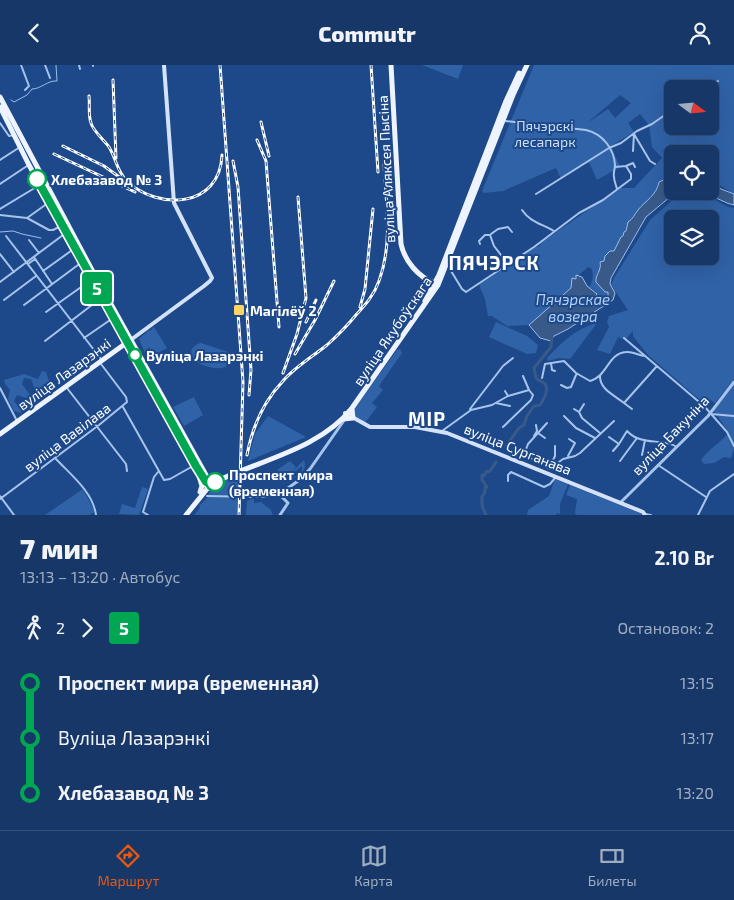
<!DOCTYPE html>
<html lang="ru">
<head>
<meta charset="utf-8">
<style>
  :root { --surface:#163768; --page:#234271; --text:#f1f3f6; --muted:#9eacc0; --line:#35517c; --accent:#ea580c }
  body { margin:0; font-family:"Exo 2",sans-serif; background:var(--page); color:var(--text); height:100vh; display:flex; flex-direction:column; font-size:19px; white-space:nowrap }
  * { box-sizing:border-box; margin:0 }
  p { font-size:16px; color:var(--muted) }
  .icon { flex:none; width:28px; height:28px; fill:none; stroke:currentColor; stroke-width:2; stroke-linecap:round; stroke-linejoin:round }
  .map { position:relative; height:450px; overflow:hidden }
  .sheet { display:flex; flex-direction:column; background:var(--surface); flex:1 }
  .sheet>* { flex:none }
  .badge { padding:0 10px; border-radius:4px; font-size:18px; line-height:32px }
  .needle { width:32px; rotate:106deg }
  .fabs { position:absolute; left:664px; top:15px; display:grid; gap:10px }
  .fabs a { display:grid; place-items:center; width:55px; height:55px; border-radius:8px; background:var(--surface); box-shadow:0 5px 20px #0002,0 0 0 1px var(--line); font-size:25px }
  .map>.badge { position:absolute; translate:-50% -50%; box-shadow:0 0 0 2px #fff }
  .legs { display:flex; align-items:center; gap:8px; height:55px; padding:0 20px; font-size:16px }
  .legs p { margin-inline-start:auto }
  .summary { display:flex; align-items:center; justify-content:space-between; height:85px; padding:0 20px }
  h1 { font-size:28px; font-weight:800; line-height:38px }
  ul { padding:0 20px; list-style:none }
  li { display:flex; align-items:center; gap:18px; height:55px; font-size:19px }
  li i { display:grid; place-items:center; width:8px; height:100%; margin:0 6px; background:currentColor }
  li i::after { content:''; width:12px; height:12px; margin:-6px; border:4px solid; border-radius:50%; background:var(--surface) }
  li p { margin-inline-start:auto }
  li:first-child i { background:linear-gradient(#0000 50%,currentColor 0) }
  li:last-child i { background:linear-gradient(currentColor 50%,#0000 0) }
  header { display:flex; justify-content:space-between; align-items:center; height:65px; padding:0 20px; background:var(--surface); font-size:22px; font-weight:800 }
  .tab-bar { display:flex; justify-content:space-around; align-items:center; height:70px; border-top:1px solid var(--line); background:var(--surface); font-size:14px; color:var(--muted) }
  .tab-bar a { display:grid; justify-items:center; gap:2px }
  .tab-bar .on { color:var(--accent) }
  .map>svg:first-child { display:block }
  .green { fill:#3062a7; fill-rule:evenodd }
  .water { fill:#395a89; stroke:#9abeee }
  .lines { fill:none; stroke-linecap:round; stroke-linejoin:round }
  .stream { stroke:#9abeee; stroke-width:1 }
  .river { stroke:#395a89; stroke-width:3 }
  .pedestrian { stroke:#a7c4ec; stroke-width:2 }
  .minor { stroke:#a7c4ec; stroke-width:2 }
  .tertiary { stroke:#a7c4ec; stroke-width:3 }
  .secondary { stroke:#d3e2f9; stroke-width:4 }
  .primary { stroke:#edf3ff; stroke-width:5 }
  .rail-casing { stroke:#fff; stroke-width:3 }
  .rail { stroke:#1d498a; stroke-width:1; stroke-dasharray:4; stroke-linecap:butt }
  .line-1-casing { stroke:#fff; stroke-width:11 }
  .line-1 { stroke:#00a651; stroke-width:8 }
  .stop-1-dot { fill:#fff; stroke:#00a651; stroke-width:2.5 }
  .poi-dot { fill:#fcd565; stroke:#1d498a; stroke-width:2 }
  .labels { text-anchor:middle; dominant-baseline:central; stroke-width:4; stroke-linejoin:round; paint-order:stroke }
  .park-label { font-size:14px; fill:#ccdff9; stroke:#1d498a }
  .street-label { font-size:14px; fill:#fff; stroke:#1d498a }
  .stop-label { font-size:14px; font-weight:bold; fill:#fff; stroke:#1d498a; text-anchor:start }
  .poi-label { font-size:14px; font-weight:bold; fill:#fff; stroke:#1d498a; text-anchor:start }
  .water-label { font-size:15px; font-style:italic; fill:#b3cef3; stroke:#1d498a }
  .district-label { font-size:19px; font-weight:bold; letter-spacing:1px; fill:#fff; stroke:#1d498a }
</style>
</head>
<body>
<header><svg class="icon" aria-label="back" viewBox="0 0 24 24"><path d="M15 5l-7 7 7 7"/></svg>Commutr<svg class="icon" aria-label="person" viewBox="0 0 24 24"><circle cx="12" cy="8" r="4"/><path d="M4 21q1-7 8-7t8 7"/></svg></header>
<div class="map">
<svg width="734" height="450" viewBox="0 0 734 450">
  <rect width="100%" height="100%" fill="#1d498a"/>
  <path class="green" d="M422 0H463L458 14Z
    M534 0H734V129L710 114V89H672C672 101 673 113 659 117L658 123 628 159 620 177 614 186 606 193 596 212 605 226 608 227V231C605 236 597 241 591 241L592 234 597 231 595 226 589 222C593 217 594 209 591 203L588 202 579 210H576L577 213 573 215 571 223 529 260 507 261 492 251H488L485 234 479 220 536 182 539 181 542 177 620 123H634L662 93 652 82 649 60 640 49 628 58 634 67 611 81 620 102 597 115 589 97 561 114 556 103 503 126 484 128 482 126ZM672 24H710V61H672ZM620 30 631 38 615 53 608 44 587 58Z
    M683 126H699L728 142 734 143V314L715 338 707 333 700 335 648 290 633 271V266L625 275 618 272 610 289 597 285 609 262 607 257 609 251 628 245 611 220 614 213 650 155ZM672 154H710V191H672Z
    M496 257 527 271 538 280 536 288 527 289 489 272Z
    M597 258 570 294 559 293 548 296 547 293C562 277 575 264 597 258Z
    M154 262 167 283 154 290 149 282 145 288 139 274 146 268 148 265 150 266Z
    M201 278 228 287 231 294C227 310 204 302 194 295 188 287 192 280 201 278Z
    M400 284 402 288 379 321 383 325 372 338 377 342 365 358 354 351 352 347 397 285Z
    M42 306 46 307 49 316 42 323 35 325 31 314 24 313 22 319 30 330 26 333 17 330 14 336 22 346 21 348 14 346 8 334 10 325 5 319 4 315 24 309 38 314Z
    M734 319V384L731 393 724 392 714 398 704 399 701 395C708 385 719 378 727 370L728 366 713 345Z
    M194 332 203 350 184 361 173 342Z
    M268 351 306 372 248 396 255 369Z
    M304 395C307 403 302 410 294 413L292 412 297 411 302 405V401L291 410 289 409 285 414 277 405 290 396 296 402 291 408Z
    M239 409 237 450H194L200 443 199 441 208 432C210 419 228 413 239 409Z
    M555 414 568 419 560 439V449L557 448 556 450H527L528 445 549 431Z
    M570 420 642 449V450H577L575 448 577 434 566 430Z
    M142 422 148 424 139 450 119 449 122 439 135 443Z
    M83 424 95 447 89 450H45Z
    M251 434H254V438L261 437 271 445 273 450H246L247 436Z"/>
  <path class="water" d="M672 105V126H677L646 152 611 213 610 219 615 228 613 235 568 264 554 271 551 276 540 273 529 260 571 223 572 213 576 214V210L582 212 587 221 597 229 590 238 591 241H597L600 235 606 234V232L608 231V227H605L596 217C595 210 602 205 600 197L604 196 605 191 610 186H614L621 172 623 171 624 167 626 166 628 157C633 154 634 150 638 145 645 136 657 130 659 117L666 114Z
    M710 114 721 124 734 129V140L727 138 701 126H710Z"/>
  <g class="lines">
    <path class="stream" d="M11 35 14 37 27 30 32 24C41 24 48 15 57 16L56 0
      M0 167 13 166 22 169 41 173"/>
    <path class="river" d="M506 381 519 363 524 360 527 351 534 341 540 340C544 334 550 323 544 318 542 316 539 316 536 313L534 303 551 282 552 271
      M486 450 482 441V432L485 427V422H487L482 415V410L484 411 486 407 490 406 496 397"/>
    <path class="pedestrian" d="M207 431 261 432 276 430"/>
    <path class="minor" d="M21 0 29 21 25 25
      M45 0 50 13
      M79 0 80 4
      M93 0V1
      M707 24 718 16
      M505 56 586 65C603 69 614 84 615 100 615 104 613 108 614 112 614 116 616 120 617 124
      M0 58 9 71 14 70
      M634 69 650 96 655 99
      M633 86 634 69
      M0 95 20 82
      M615 102 626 101 633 98 635 102
      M0 119 27 101
      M536 129 609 83 621 78 637 66 652 59 672 45
      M0 144 38 121
      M522 145C530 157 542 159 554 166
      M0 150 27 153 49 165H53L61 161
      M27 153 48 138
      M59 163 71 185
      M491 169 498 164 508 162 512 167
      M6 171 101 294
      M29 175 39 188
      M480 179 479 176 485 170H490L494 181 508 199
      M0 189 14 207
      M34 192 52 219
      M28 199 35 194
      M448 201 462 224 466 227 534 182 579 148 603 135 631 114V109L626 101
      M43 206 75 183
      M0 217 63 170
      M4 235 36 211
      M24 240 82 197
      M46 247 91 215
      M84 273 113 253
      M624 273 705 342 727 367 734 381
      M45 276 101 233
      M551 298 552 305 555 306
      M600 310C599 324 614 330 624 338L657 301
      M523 311 529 325
      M542 313 545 299 564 296 576 308 590 316C607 312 608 288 626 287 633 286 639 291 645 291
      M561 320 567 323 571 322 576 310
      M0 323 17 356
      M67 323 126 399 127 406
      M505 326 508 331
      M496 338 510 341
      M624 338 632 344
      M584 339 579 347 582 353 600 368
      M123 342 164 415 170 414 193 401
      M470 344 503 301 513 293
      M574 344 579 347
      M711 349 734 351
      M564 351 576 363 595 373
      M547 358 528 379 525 387 529 392 550 404 551 399 555 391V381
      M442 366 471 345 492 340 508 331 529 325 533 330 531 335 503 362
      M538 368 545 373
      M534 371 537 366 536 360
      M609 372 619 379 627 366C630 369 634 372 637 373 651 379 664 374 677 382
      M613 386 619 379
      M642 390 645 375
      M568 391 575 378 569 374
      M56 394C71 410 93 427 96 450
      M620 396 637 373
      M658 400 706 432
      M551 403 563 394 575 391 580 388 614 356
      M508 416V410L511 407 544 422 550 419 555 413
      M0 431 14 450
      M0 434 99 360 127 337 126 332 101 299
      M645 449 651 450
      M148 450 143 447 154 412 158 407
      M698 450 710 426 734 409"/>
    <path class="tertiary" d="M621 437 708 351 734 317
      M280 450 288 438 281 431V428L298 416 310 404 345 354"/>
    <path class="secondary" d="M132 274 204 221 210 216 212 213 174 138 164 0
      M345 348 370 362H415L447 368 643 447 645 450"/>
    <path class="primary" d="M391 0 401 179C405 197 418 211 435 219
      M0 32 92 205 206 410 210 414H216
      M0 42 29 100 195 401 206 417 208 418 215 417
      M425 236 439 210 506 36 519 8
      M343 354 353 353 352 344
      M0 369 129 276
      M199 411 202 421 200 427
      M186 450 207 424 215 417C260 395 320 384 352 343L438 220 513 30 527 0"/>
    <g class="rail-casing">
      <path id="rail" d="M220 0 243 317 239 450
        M371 0 378 107
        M113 15 116 93
        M89 31C90 39 88 50 91 58 93 66 104 75 109 82 116 93 117 107 127 116 158 146 220 143 222 90
        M261 57 269 91
        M257 75 266 96 279 262
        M63 81 104 101 122 114
        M54 89 135 127
        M233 96 238 122 251 305 249 330
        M360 242 365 224 373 144
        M306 257 316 235
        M295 289 315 255 334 216
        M283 308 297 269 306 233 298 132
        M247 390C252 363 264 336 283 316 295 302 312 292 327 280 337 271 347 261 356 250 366 239 374 230 379 216 393 178 386 138 384 99"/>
    </g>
    <use href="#rail" class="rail"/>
  </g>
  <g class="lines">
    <g class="line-1-casing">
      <path id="line-1" d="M37 114 196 401 206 417 208 418 215 417"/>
    </g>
    <use href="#line-1" class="line-1"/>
  </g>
  <g class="stop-1-dot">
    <circle cx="37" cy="114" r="9"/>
    <circle cx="135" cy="290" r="6"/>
    <circle cx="215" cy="417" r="9"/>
  </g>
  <rect class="poi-dot" x="233" y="239" width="12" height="12" rx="2.5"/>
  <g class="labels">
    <g class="park-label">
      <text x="545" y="60">Пячэрскі<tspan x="545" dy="16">лесапарк</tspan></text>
    </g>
    <g class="street-label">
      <text transform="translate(386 104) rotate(-93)">вуліца Аляксея Пысіна</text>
      <text transform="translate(392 266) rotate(-56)">вуліца Якубоўскага</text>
      <text transform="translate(64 309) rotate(-36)">вуліца Лазарэнкі</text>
      <text transform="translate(670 370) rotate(-46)">вуліца Бакуніна</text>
      <text transform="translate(67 372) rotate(-37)">вуліца Вавілава</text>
      <text transform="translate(518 384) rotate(22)">вуліца Сурганава</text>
    </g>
    <g class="stop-label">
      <text x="51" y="114">Хлебазавод № 3</text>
      <text x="146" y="290">Вуліца Лазарэнкі</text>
      <text x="229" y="409">Проспект мира<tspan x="229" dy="16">(временная)</tspan></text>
    </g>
    <g class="poi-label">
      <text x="250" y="245">Магілёў 2</text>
    </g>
    <g class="water-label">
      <text x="573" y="234">Пячэрскае<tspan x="573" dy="17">возера</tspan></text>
    </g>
    <g class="district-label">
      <text x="494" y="197">ПЯЧЭРСК</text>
      <text x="427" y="353">МІР</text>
    </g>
  </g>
</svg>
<div class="fabs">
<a><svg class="needle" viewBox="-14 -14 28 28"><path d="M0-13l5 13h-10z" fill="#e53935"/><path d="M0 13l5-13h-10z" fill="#9eacc0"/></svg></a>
<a><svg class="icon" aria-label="locate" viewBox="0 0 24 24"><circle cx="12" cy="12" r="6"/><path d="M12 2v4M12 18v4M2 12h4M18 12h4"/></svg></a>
<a><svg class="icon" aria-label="layers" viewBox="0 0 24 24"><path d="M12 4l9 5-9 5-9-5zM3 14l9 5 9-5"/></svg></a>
</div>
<b class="badge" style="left:97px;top:223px;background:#00a651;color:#fff">5</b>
</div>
<section class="sheet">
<div class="summary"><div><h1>7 мин</h1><p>13:13 – 13:20 · Автобус</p></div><b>2.10 Br</b></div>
<div class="legs"><svg class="icon" aria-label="walk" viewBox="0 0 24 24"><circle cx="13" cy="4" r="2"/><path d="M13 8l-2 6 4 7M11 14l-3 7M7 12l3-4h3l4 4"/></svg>2<svg class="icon" aria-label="forward" viewBox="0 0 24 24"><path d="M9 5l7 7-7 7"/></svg><b class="badge" style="background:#00a651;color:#fff">5</b><p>Остановок: 2</p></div>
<ul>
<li><i style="color:#00a651"></i><b>Проспект мира (временная)</b><p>13:15</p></li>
<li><i style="color:#00a651"></i><span>Вуліца Лазарэнкі</span><p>13:17</p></li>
<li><i style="color:#00a651"></i><b>Хлебазавод № 3</b><p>13:20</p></li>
</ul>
</section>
<nav class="tab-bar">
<a class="on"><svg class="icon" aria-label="directions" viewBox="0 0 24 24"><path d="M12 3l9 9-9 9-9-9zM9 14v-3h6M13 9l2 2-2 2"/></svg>Маршрут</a>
<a><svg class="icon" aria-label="map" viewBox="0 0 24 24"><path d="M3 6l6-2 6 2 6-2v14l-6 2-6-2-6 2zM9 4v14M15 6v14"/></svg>Карта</a>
<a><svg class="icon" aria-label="tickets" viewBox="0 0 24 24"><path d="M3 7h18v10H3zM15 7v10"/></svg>Билеты</a>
</nav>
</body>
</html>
